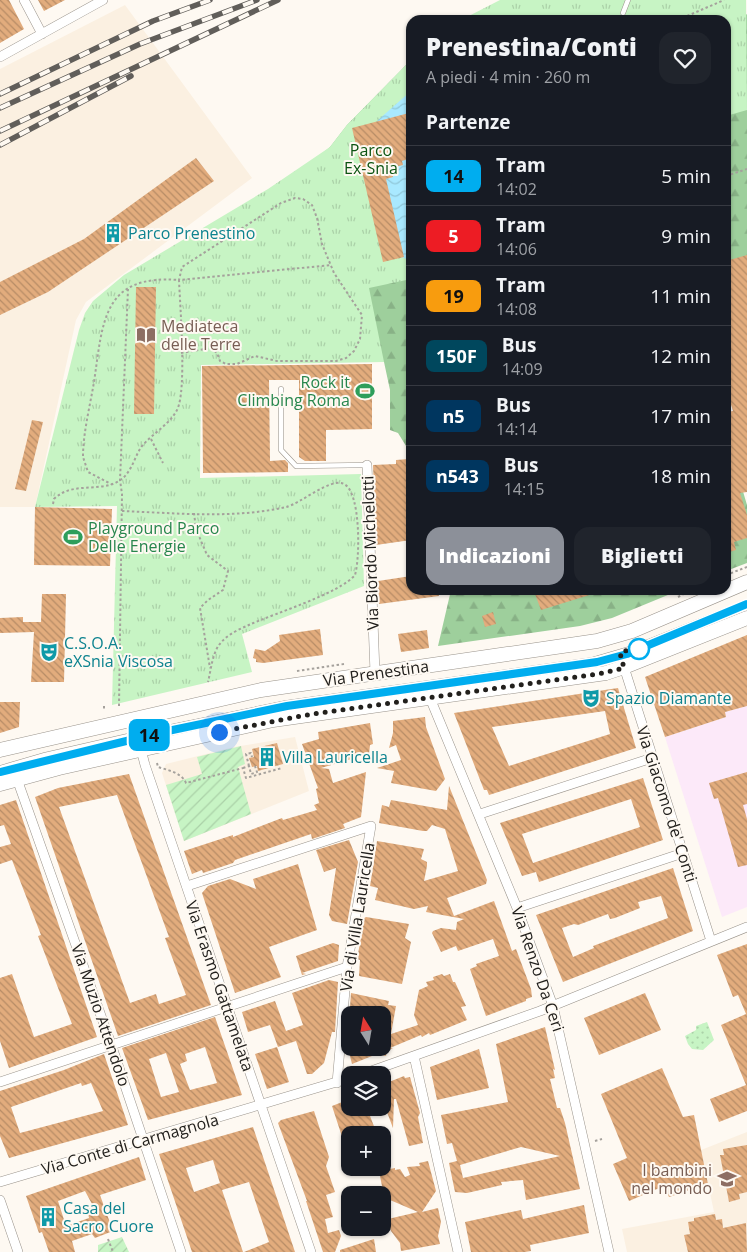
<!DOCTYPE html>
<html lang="it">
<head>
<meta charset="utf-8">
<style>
  :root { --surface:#171b24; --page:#20242c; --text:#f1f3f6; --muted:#9ea1a6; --line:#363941; --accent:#8c9099 }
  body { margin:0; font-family:"Open Sans",sans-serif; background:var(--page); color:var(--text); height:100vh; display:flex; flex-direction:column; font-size:19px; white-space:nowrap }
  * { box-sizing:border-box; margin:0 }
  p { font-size:16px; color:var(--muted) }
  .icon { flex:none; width:28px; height:28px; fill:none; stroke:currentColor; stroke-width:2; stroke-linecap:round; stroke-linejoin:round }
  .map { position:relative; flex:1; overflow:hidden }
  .sheet { position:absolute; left:406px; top:15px; width:325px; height:580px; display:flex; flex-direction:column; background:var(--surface); border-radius:15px; box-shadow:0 1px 4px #0004 }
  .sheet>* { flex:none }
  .badge { padding:0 10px; border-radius:8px; font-size:18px; line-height:32px }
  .needle { width:32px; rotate:349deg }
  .controls { position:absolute; left:341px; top:1006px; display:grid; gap:10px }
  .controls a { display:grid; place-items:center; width:50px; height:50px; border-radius:10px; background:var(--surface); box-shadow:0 1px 4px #0004; font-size:25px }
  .you { position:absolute; width:25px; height:25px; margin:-12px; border:4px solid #fff; border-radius:50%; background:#1a73e8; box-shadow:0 0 0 8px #1a73e833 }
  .map>.badge { position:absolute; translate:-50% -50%; box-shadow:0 0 0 2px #fff }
  h2 { padding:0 20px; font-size:19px; line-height:45px }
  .round { display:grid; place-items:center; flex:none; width:52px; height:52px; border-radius:15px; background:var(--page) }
  .overview { display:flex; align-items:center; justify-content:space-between; height:85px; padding:0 20px }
  h1 { font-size:24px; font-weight:800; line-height:38px }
  .action { display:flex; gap:10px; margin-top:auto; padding:10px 20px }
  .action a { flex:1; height:58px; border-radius:15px; background:var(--accent); color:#fff; font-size:20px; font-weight:800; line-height:58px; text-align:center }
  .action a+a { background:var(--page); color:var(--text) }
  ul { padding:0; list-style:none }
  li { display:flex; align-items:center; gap:15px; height:60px; padding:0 20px; border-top:1px solid var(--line) }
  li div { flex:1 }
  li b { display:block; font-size:19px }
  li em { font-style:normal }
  li .badge { min-width:55px; font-weight:700; text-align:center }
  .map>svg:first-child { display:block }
  .built { fill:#fbf0e1 }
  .medical { fill:#fce9f9 }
  .grass { fill:url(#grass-dots) }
  .forest { fill:url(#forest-firs) }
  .park { fill:url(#park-tufts) }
  .garden { fill:url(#garden-furrows) }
  .water { fill:url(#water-waves) }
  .building { fill:url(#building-back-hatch); fill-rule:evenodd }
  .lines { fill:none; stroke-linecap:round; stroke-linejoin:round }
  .service-casing { stroke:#99938b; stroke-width:5.5 }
  .minor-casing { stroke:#99938b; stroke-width:10 }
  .secondary-casing { stroke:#99938b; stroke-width:15 }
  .path { stroke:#a5a19c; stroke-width:2; stroke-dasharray:2.5 2.5; stroke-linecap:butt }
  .service { stroke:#fff; stroke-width:4.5 }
  .minor { stroke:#fff; stroke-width:9 }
  .secondary { stroke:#fff; stroke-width:14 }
  .tram { stroke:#615e5a; stroke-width:1 }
  .rail-casing { stroke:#615e5a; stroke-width:5.5 }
  .rail { stroke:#fef9f2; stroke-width:4; stroke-dasharray:11; stroke-linecap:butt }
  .line-casing { stroke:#fff; stroke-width:11 }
  .line { stroke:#00adef; stroke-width:8 }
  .walk { stroke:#22201d; stroke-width:5; stroke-dasharray:0 9 }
  .stop-dot { fill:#fff; stroke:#00adef; stroke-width:2.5 }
  .labels { text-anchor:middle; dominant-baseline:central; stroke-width:4; stroke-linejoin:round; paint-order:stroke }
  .park-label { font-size:16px; fill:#0c5412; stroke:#fef9f2 }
  .culture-label { font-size:16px; fill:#0d838f; stroke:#fef9f2; text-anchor:start }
  .education-label { font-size:16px; fill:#785e54; stroke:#fef9f2; text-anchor:start }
  .leisure-label { font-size:16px; fill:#27864d; stroke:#fef9f2; text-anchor:end }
  .street-label { font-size:16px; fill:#22201d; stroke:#fef9f2 }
</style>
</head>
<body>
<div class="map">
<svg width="747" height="1252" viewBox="0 0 747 1252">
  <defs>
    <pattern id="grass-dots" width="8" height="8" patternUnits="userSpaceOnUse" patternTransform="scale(1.25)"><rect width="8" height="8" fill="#c7f4c4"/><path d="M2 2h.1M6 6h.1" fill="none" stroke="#abd1a8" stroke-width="1.8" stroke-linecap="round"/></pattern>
    <pattern id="forest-firs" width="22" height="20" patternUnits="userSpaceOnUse" patternTransform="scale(1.25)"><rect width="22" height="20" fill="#9ecf9c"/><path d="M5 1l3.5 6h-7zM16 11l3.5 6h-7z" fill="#88b186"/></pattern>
    <pattern id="park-tufts" width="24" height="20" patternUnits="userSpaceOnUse" patternTransform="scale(1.25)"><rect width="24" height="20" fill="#c7f4c4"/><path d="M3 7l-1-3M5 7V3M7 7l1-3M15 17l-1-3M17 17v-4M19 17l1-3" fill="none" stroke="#abd1a8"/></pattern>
    <pattern id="garden-furrows" width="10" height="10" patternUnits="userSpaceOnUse" patternTransform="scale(1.25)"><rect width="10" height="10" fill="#c7f4c4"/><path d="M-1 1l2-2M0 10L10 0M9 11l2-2" fill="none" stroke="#abd1a8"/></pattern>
    <pattern id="water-waves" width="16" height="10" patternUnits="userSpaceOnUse" patternTransform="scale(1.25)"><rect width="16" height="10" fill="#a9e9ff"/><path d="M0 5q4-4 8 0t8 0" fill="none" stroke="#91c8da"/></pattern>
    <pattern id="building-back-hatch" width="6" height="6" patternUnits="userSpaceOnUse" patternTransform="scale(1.25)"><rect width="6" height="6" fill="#e2ac7d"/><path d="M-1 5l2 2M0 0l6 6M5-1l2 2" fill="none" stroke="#b78c66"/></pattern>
  </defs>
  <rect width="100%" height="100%" fill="#fef9f2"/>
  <path class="built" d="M125 5 252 178 86 302 76 320 35 507H0V69Z
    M295 737 309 791 184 841 162 773 166 764 234 747Z
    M747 1132V1252H627L622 1229 714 1212 701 1150Z"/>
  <path class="medical" d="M747 706V907L722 917 665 737 726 717 725 712Z"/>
  <path class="grass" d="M707 1022 714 1040 703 1050 692 1049 688 1044 685 1036 696 1030V1026Z"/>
  <path class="forest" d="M747 14V332L726 339V30Z
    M411 60V454L398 433 390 430V390L384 362H356L324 152 330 147 347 125Z
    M726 434 747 505V563L726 571Z
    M451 590H680L612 618 580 626 438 646Z"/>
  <path class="park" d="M500 0H746L747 110 726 116V20H461Z
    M411 60V279L369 288 384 362 201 365 200 478 361 474 364 586 242 634 252 672 112 705 117 506 35 507 79 330 85 313 93 301 124 275 268 189 330 147 347 125Z"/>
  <path class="garden" d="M241 746 245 764 238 767 251 814 184 841 166 785 202 774 197 757Z
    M122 1237 129 1252H98V1245Z"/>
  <path class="water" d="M411 91V261L399 256 369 135 378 120Z"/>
  <path class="building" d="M0 0H9L24 29 0 43Z
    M38 0H65L44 11Z
    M409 113 411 155 407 156 408 159 402 161 403 165 391 168 393 177 386 179 404 257 383 262 352 128Z
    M196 158 214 181 48 292 0 315V282L84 239Z
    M747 255V492L740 493 747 515V538L734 542 736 550 726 553V412L733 411 726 389V261Z
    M136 287H156L154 414H134Z
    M372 364V429L326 430V461H305L299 457V380H269L270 461 285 460 288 463V472L203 473 202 366Z
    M32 420 43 422 26 491 15 489Z
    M409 459 411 466V540L376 545 373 465 396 464V460Z
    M35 507 112 509 110 566 34 565Z
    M411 576V590H438L439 596 379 604 378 581Z
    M547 590H599V592L541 610 535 594Z
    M42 594H66L64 682H31L34 632 0 633V618L23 617V622H41Z
    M493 612 496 624 485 627 482 616Z
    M320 629 323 655 263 663 256 662V659L253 658 255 649 265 651 280 641 279 635Z
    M427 630 429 648 401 652 398 634Z
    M747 635V706L725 712 726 717 665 737 645 677Z
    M618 688 636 748 489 795 487 790H484L454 713ZM605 711 610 734 509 766 492 727Z
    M0 702H20L19 727 0 733Z
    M425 717 426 727 445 779 436 791 391 783 394 771 377 768 401 760 396 745 389 748 393 733V721Z
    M370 723 373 744 370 745 369 754 321 768 329 769 333 783 366 772 361 817 343 824 345 828 312 839 311 834 235 860 233 863 203 873 202 870 192 874 184 851 233 835V837L282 818 283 820 317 810 314 805 319 803 316 789 318 788 302 744 319 739 318 732Z
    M277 743 283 764 258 771 257 766 252 767 249 758 254 757 252 749Z
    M747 772V804L743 805 747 819V865L738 867 718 798 714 799 709 783Z
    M129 774 211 1005 118 1036 35 797 58 788ZM117 795 169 937 165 938 186 995 159 1004 156 994 130 1003 59 807Z
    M643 778 663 840 539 882 536 872 522 876 500 823ZM631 799 640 827 533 863 522 834Z
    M449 786 487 880 486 884 447 898 454 916 494 901 512 951 516 949 531 989 532 997 526 999V1001L486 1016 470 969 477 966 476 964 499 956 493 939 458 951 456 946 441 952 432 933 433 931 441 928 456 930 457 922 464 919 426 912 428 906 414 909 375 900 378 888 370 886 377 841 424 849 421 859 427 862V866L424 881 458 871 445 829 432 825 427 831H423L379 823 382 805 389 807 391 800 447 810Z
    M16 800 97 1037 9 1068 0 1041V978L12 974 34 1037 72 1024 38 936 41 935 12 860 0 864V847L11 844 4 825 0 826V805Z
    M349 840 358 862 347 924 332 921 329 915 336 868 324 872 316 850Z
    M298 864 317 930 269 947 281 977 235 993 202 893 208 886 230 879 256 889 253 879Z
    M673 868 693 931 563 982 536 915ZM661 896 668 918 593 946 594 948 573 957 562 928 574 924 578 925 608 914 610 919 615 918 640 908 638 902Z
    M366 917 409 924 405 938 411 942 402 984 359 976 360 960 357 959 363 927 360 926 361 920Z
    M333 943 339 945 338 961 302 973 306 974 302 975 296 956Z
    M747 944V1111L719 1122 710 1099 746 1085 721 1025 746 1014 738 995 733 997 717 955Z
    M442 974 444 976 450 974 453 982H455L466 1006 461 1007 467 1020 430 1035 429 1033 422 1037 421 1035 390 1048H393L387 1051 386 1056 382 1055V1052L352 1064 348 1048H382V1015H350V1034H348L351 993 389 1001 388 1005 396 1006 391 1034 418 1025 414 1015 419 990 428 986 426 982 434 980 433 977Z
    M329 980 338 982 335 1032H332L324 1063 312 1074H307L296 1041 278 1047 270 1025 248 1032 242 1012 275 1001 286 1031 303 1025 292 993Z
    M645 993 661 1030 599 1055 584 1018Z
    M215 1017 242 1095 148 1120 122 1048ZM205 1047 217 1083 190 1090 180 1064 187 1061 185 1054ZM166 1053 179 1092 161 1097 149 1059Z
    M545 1027 555 1070 553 1069 555 1078 550 1079 557 1108H560L565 1123 580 1189 526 1200 523 1180 501 1182 502 1185 467 1193 455 1192 449 1163 457 1161 452 1143 447 1144 441 1115 508 1102 496 1044ZM521 1147 560 1156 463 1178 460 1165Z
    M277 1047 289 1082 267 1089 255 1054Z
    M479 1049 489 1088 437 1100 430 1067Z
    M104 1054 128 1125 9 1158 0 1136V1091L64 1070ZM81 1083 82 1086 91 1083 103 1111 20 1133 11 1107Z
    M662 1068 683 1117 694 1115 708 1184 669 1197 664 1186 629 1201 613 1164 627 1158 601 1094Z
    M404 1076 405 1078 410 1077 420 1113 418 1117 423 1143 409 1146 396 1099H394L393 1128 382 1099 384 1084Z
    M350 1099V1108H367L375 1129 374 1135H350L348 1155 332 1106Z
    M314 1111 329 1157 326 1166 335 1192 326 1195 333 1217 325 1219 328 1233 339 1230 341 1236 335 1252H323L306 1201H307L278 1123 281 1120Z
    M253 1127 295 1252H244L269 1242 249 1182 222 1190 243 1252H192L159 1154ZM213 1160 222 1190 220 1183 194 1192 186 1168Z
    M747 1145V1192L739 1194 740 1199 729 1202 720 1155H724L723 1149Z
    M139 1157 146 1180 100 1195 113 1231 95 1238 92 1234 72 1241 75 1252H49L42 1232 39 1233 26 1196ZM85 1191 92 1204 87 1209 89 1218 66 1226 58 1201Z
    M428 1161 436 1191 422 1212 438 1208 441 1222 438 1236 440 1244 401 1251 400 1243 391 1231 388 1219 418 1212 390 1200 385 1201 379 1171 395 1168V1170L400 1169 405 1177 410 1175 407 1167 420 1166 419 1163Z
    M584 1205 589 1233 530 1245 531 1251 525 1252H471L465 1222 521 1210 523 1219Z
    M715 1214 716 1220 722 1219 723 1228 746 1223 747 1252H688L684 1235 690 1234 688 1222 694 1221V1218Z
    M374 1239 376 1252H340V1250Z"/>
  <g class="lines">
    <g class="service-casing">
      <path id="service" d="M623 13 628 0
        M281 389V450L296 466 367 465
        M0 768 45 755 137 734 286 703 592 660 633 648 747 602"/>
    </g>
    <g class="minor-casing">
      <path id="minor" d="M24 0 42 34
        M0 57 103 0
        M367 465 375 673
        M624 667 711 941
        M430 698 517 908 553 1006 609 1252
        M133 718 145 765 311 1252
        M17 779 111 1044 181 1252
        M480 814 652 758
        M187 886 371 826 347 967 337 1083
        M517 908 683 853
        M414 1056 458 1252
        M360 1075 540 1011 747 927
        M0 1082 347 967
        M0 1182 350 1078
        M0 1200 18 1252"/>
    </g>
    <g class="secondary-casing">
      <path id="secondary" d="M0 750 261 690 597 641 632 631 747 582
        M0 784 59 768 273 720 606 673 624 667 747 618"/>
    </g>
    <path class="path" d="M678 20 724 0
      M726 176 747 169
      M181 353 211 348 217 353 220 361 226 364H237L255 356 277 361H336L346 358 354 351 360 339 362 315 334 273 322 244 317 218 312 205 303 199 295 198 281 203 182 267 179 280 331 265
      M151 439 163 463
      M53 504 54 499C72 481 99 493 119 481 132 473 134 457 142 446 153 433 169 425 177 410 187 391 180 306 179 280 102 274 103 322 94 382 90 406 83 433 83 457L88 472 111 484
      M122 511C175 513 234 519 286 507 300 504 331 477 344 484 361 492 360 559 355 575 340 593 276 613 251 624 240 629 227 634 219 645 212 655 211 670 208 682
      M194 513 196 529 207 555 228 571 223 590 208 600 200 608 210 668
      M726 575 747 567
      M678 597 691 590
      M297 671 344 664
      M104 706V709
      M119 706 122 494 120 480 128 289
      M157 763 158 767C168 770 182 773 186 783L243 768 246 778 282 768
      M249 766 246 754 251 753 252 757
      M243 768 249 766 251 774 257 772 255 766
      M595 1141 602 1139
      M108 1239 113 1252"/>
    <use href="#service" class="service"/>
    <use href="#minor" class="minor"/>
    <use href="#secondary" class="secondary"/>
    <path class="tram" d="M0 772 138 737 268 710 597 662 627 654 747 604"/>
    <g class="rail-casing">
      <path id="rail" d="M0 94 153 21 210 0
        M0 108 140 44 257 0
        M0 131 278 0
        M0 145 131 76"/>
    </g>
    <use href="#rail" class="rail"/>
  </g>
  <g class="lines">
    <g class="line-casing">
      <path id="line" d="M0 772 163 732 287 706 597 662 627 654 747 604"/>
    </g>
    <use href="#line" class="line"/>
    <path class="walk" d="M219 732 312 714 598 674 624 668 620 653 633 648 639 649"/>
  </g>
  <defs>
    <g id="building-bare" transform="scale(1.5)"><path d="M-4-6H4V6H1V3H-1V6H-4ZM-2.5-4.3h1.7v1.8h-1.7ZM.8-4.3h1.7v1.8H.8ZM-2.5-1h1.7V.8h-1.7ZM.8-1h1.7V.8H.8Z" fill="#0f9aa8" stroke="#fef9f2" stroke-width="2.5" paint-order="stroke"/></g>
    <g id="library-bare" transform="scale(1.5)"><path d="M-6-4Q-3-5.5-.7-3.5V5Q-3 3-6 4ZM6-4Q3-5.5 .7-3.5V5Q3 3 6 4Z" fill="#8d6e63" stroke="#fef9f2" stroke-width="2.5" paint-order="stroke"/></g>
    <g id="stadium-bare" transform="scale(1.5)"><path d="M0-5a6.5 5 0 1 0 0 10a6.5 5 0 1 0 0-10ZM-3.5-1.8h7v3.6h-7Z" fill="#2e9e5b" stroke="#fef9f2" stroke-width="2.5" paint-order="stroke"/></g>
    <g id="theatre-bare" transform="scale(1.5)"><path d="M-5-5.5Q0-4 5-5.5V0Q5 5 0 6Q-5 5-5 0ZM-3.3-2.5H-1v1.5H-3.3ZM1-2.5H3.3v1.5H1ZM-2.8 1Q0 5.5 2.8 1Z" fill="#0f9aa8" stroke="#fef9f2" stroke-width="2.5" paint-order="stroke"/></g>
    <g id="school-bare" transform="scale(1.5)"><path d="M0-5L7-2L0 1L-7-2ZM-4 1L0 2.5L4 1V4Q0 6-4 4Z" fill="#8d6e63" stroke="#fef9f2" stroke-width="2.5" paint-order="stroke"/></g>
  </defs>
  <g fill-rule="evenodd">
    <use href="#building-bare" x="113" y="233"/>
    <use href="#library-bare" x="146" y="335"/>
    <use href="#stadium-bare" x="365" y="391"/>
    <use href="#stadium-bare" x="73" y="537"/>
    <use href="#theatre-bare" x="49" y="652"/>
    <use href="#theatre-bare" x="591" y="698"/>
    <use href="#building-bare" x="267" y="757"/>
    <use href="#school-bare" x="727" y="1179"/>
    <use href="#building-bare" x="48" y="1217"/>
  </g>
  <circle class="stop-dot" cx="639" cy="649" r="10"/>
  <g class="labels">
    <g class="park-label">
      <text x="371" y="150">Parco<tspan x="371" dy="18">Ex-Snia</tspan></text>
    </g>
    <g class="culture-label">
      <text x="128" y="233">Parco Prenestino</text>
      <text x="64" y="643">C.S.O.A.<tspan x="64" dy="18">eXSnia Viscosa</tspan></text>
      <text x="606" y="698">Spazio Diamante</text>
      <text x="282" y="757">Villa Lauricella</text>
      <text x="63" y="1208">Casa del<tspan x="63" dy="18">Sacro Cuore</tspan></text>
    </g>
    <g class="education-label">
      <text x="161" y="326">Mediateca<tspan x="161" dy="18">delle Terre</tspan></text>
      <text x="712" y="1170" text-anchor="end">I bambini<tspan x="712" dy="18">nel mondo</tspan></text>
    </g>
    <g class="leisure-label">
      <text x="350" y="382">Rock it<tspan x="350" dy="18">Climbing Roma</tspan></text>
      <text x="88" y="528" text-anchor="start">Playground Parco<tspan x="88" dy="18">Delle Energie</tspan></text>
    </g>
    <g class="street-label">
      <text transform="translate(370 553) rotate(-92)">Via Biordo Michelotti</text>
      <text transform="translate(376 673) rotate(-8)">Via Prenestina</text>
      <text transform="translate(667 804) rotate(72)">Via Giacomo de' Conti</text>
      <text transform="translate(357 917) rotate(-81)">Via di Villa Lauricella</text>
      <text transform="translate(538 969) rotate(71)">Via Renzo Da Ceri</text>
      <text transform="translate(220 986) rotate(71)">Via Erasmo Gattamelata</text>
      <text transform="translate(101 1015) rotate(71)">Via Muzio Attendolo</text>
      <text transform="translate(130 1144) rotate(-16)">Via Conte di Carmagnola</text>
    </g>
  </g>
</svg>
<div class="controls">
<a><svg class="needle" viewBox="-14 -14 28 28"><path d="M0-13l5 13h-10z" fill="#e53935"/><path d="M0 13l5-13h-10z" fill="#9ea1a6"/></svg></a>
<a><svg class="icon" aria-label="layers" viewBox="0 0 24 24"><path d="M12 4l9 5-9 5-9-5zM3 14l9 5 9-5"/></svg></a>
<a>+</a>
<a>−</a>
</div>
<div class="you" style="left:219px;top:732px"></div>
<b class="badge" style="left:149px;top:735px;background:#00adef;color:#111">14</b>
<section class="sheet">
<div class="overview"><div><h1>Prenestina/Conti</h1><p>A piedi · 4 min · 260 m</p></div><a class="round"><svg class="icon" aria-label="heart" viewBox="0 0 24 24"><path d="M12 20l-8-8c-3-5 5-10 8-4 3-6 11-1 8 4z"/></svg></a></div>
<h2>Partenze</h2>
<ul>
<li><span class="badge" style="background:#00adef;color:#111">14</span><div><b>Tram</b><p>14:02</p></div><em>5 min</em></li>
<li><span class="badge" style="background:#ed1c24;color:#fff">5</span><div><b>Tram</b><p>14:06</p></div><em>9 min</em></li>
<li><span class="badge" style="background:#f89c0e;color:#111">19</span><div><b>Tram</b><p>14:08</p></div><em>11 min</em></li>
<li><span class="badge" style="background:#00475d;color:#fff">150F</span><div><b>Bus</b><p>14:09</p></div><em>12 min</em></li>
<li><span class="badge" style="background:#00365f;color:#fff">n5</span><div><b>Bus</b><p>14:14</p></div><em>17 min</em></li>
<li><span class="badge" style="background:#00365f;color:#fff">n543</span><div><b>Bus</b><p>14:15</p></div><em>18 min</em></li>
</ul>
<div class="action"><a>Indicazioni</a><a>Biglietti</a></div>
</section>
</div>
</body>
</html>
